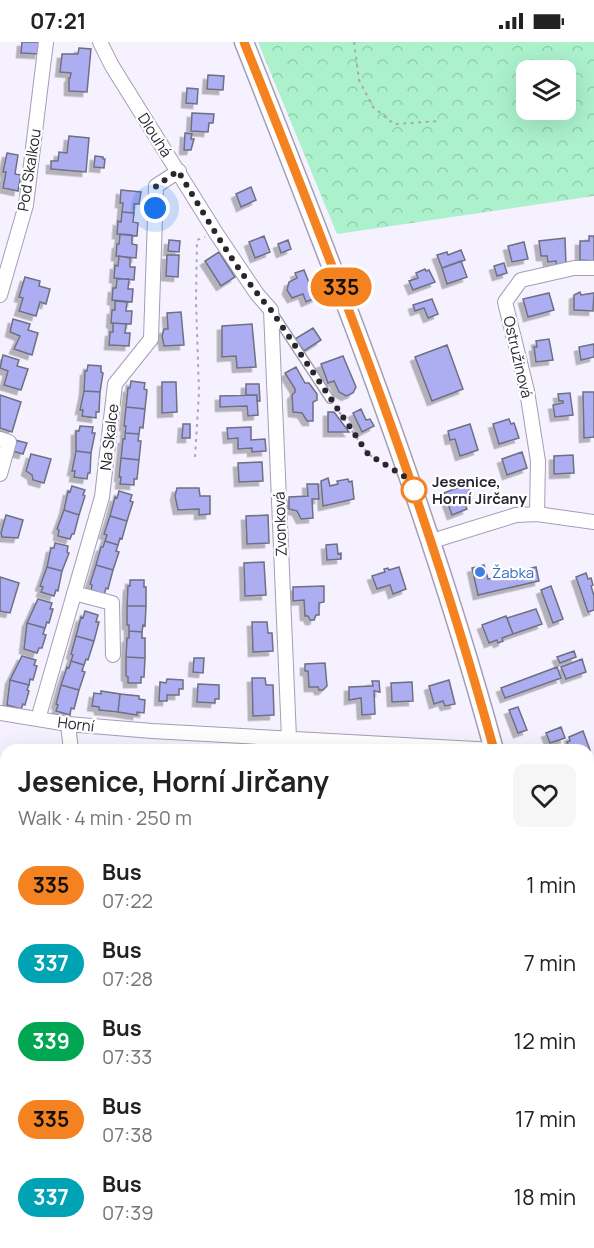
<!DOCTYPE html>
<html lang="en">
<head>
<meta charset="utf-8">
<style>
  :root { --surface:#fff; --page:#f6f6f6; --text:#222; --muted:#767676 }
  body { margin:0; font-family:Manrope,sans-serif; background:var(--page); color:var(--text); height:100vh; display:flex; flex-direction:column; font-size:22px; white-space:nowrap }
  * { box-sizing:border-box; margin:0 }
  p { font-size:20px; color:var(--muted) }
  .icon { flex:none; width:33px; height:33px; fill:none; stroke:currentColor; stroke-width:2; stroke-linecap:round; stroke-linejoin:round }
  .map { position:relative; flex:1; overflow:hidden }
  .panel { position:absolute; left:0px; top:702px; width:594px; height:504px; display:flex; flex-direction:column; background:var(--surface); border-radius:18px 18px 0 0; box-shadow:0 6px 24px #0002 }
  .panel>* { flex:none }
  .badge { padding:0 12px; border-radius:20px; font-size:21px; line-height:39px }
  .tools { position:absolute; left:516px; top:18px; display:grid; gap:12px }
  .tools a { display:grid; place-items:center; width:60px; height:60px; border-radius:12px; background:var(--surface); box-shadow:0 6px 24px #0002; font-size:30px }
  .you { position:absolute; width:30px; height:30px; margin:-15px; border:4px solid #fff; border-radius:50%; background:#1a73e8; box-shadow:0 0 0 9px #1a73e833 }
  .map>.badge { position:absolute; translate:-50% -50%; box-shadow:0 0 0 3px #fff }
  .round { display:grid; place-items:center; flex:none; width:63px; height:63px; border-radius:12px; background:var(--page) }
  .overview { display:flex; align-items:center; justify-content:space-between; height:102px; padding:0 18px }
  h1 { font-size:28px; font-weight:700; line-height:45px }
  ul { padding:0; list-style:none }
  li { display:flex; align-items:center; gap:18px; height:78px; padding:0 18px }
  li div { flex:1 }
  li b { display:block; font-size:22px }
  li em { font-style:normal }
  li .badge { min-width:66px; font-weight:700; text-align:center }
  .status { display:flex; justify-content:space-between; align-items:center; height:42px; padding:0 30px; background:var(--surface); direction:ltr }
  .status svg { height:16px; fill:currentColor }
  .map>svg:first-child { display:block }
  .forest { fill:url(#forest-crowns); fill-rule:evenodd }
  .building { fill:#adadf1; stroke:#6e6f83; stroke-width:1.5; filter:url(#shadow) }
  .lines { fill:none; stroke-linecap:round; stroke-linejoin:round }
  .service-casing { stroke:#a49eb3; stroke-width:10 }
  .minor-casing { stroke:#a49eb3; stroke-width:16 }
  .secondary-casing { stroke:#a49eb3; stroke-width:21 }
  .path { stroke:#aba7b2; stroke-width:2; stroke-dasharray:3 4.5; stroke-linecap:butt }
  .service { stroke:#fff; stroke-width:7 }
  .minor { stroke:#fff; stroke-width:14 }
  .secondary { stroke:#fff; stroke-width:18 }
  .line-casing { stroke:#fff; stroke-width:14 }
  .line { stroke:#f58220; stroke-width:9 }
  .walk { stroke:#29262f; stroke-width:6; stroke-dasharray:0 10.8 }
  .stop-dot { fill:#fff; stroke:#f58220; stroke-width:3 }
  .shop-dot { fill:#3f7fe0; stroke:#fff; stroke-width:2 }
  .labels { text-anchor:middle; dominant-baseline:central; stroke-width:4.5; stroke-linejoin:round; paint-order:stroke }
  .street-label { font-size:15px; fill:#29262f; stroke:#fff }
  .stop-label { font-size:15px; font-weight:bold; fill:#29262f; stroke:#fff; text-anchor:start }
  .shop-label { font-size:15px; fill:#366cbe; stroke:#fff; text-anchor:start }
</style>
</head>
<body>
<div class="status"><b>07:21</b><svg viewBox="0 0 49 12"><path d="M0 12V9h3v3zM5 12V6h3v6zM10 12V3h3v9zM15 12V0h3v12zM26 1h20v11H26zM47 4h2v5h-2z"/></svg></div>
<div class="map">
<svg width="594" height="1206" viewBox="0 0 594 1206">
  <defs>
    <pattern id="forest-crowns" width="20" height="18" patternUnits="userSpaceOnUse" patternTransform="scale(1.5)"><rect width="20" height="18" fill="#abf1cc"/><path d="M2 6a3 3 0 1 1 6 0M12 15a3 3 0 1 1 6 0" fill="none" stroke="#93ceb0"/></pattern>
    <filter id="shadow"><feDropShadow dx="-4.5" dy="4.5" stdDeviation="0" flood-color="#0004"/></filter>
  </defs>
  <rect width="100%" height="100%" fill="#f5f1fe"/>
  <path class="forest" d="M258 0H594V154L337 192ZM526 28H566V68H526Z"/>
  <path class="building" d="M22 0H40L39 12 21 11Z
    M79 6 91 7 87 50 69 49V36H70L71 31 60 30 62 12H78Z
    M208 33 224 34 223 48 207 47Z
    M187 46 198 47 197 62 186 61Z
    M192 71 214 72 213 81H209L208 90 191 89Z
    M185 91 192 92 191 97H194L191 108H184Z
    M69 94 89 96 86 130 51 127V119H58L59 110 67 111Z
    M7 111 18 113 15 132 21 133 18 149 3 146 6 130H3Z
    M95 114 103 115V117H105L104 126 94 125Z
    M251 145 256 158 241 165 236 152Z
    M121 148 141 150 139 162H134V171L122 170 123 161H120Z
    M122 170 134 171 133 180 138 181 137 194 117 192 118 179 121 180Z
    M120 192 132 193V202L137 203 136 216 116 214 117 202H119Z
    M264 194 270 210 255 216 249 200Z
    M589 194H594V219L580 218V199H589Z
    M565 196 566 224 557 225 556 219 548 220 547 214H541L539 199Z
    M169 198 180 199 179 210 168 209Z
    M288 198 291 207 281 211 278 202Z
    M524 200 528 217 512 220 508 204Z
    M461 208 465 218 442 226 437 213 447 210 448 213Z
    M219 210 235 235 221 244 205 219Z
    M167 213H179L178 235 166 234Z
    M119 214 130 216V225H135L134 238 114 236 115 223 118 224Z
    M461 219 467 235 447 242 442 226Z
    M504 221 507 231 497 234 494 224Z
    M425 227 426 229 429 228 435 240 413 248 409 239 418 236 416 231Z
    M304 228 312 248H315L317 255 306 260 303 252 292 256 287 248 289 240 297 236 295 231Z
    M25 235 40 239 39 244 50 247 46 262 40 260 36 274 19 269 23 256 19 255Z
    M117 237H129L128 247H133L132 260 112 258 113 246H116Z
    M580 250 581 253 594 251 593 269 574 268V253Z
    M549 251 554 268 528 275 523 257Z
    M432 257 438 272 428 276 424 266 415 269 413 263Z
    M115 259 127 260 126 269H132L131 282 111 281 112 268H115Z
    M181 270 184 303 164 304 162 294 164 287H168L167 271Z
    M13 277 30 282 28 288 38 291 32 313 14 307 20 294 10 290Z
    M113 281 126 282 125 291H130L129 304 109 303 110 290H113Z
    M252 282 256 325 237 326 236 314 222 315V284Z
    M313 286 321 298 304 309 295 297Z
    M549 297 553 318 536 320 534 305H537L536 299Z
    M594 302V315L581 318 579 305Z
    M447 303 463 347 432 359 415 315Z
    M3 313 19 318 17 324 28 327 21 348 4 343 8 329 0 326Z
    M343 314 356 345 353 351 346 354 339 350 334 339 328 341 321 322Z
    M88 323 101 324V330L103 331 100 350 84 349 85 329H87Z
    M296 325 305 341H309L317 352V358L313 360V379H307L302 371 293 370 292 353 295 350V347L285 331Z
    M131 339 145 341 144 347 147 348 145 367 126 365 128 346H130Z
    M162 340H176L177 370 162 371Z
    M246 342H259L260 359H257V353H246Z
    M84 349 100 350 99 370H96V376L82 374 83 368H80Z
    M583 350H594V395L584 396Z
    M570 351 573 373 555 375 553 363 563 361V359H559L558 352Z
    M0 353 21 360 12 390 0 386Z
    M257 353 258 373 248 374 247 364 220 365V354Z
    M126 365 145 367 143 386 140 385 139 392 125 391 126 384H124Z
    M361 367 366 378 370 377 374 384 362 390 353 371Z
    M328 370H334L349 390H328Z
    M509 377 511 382 514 381 519 396 499 402 493 382Z
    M183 382H190V396H182Z
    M470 382 478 408 460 414 455 397 450 398 448 389Z
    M80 384 93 385 92 391H95L91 411 76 409V389H79Z
    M251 385V398L265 397 266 409 252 410V406L238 407V396L228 397 227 386Z
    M125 391 139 392 138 399H141L139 418 121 416 123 397H125Z
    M15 398 27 401 23 412 12 409Z
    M76 409 91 411 90 431H88L87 437 74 435 75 429H72Z
    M522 410 527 426 507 433 502 417Z
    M31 412 51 417 44 441 33 438 32 433 26 429Z
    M573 413 574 431 554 432V414Z
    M121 416 139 418 137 437H134V443L120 442 121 435H119Z
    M262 420 263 439 239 440 238 421Z
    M328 436 330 444 338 442 337 439 348 437 349 440 352 439 354 457 323 464 321 439Z
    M307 442H318L319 457H312L313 476 301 477 297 469 289 467V455L308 454Z
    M467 442 472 457 464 460 467 467 452 473 444 451Z
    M72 444 85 448 83 453 85 454 79 473 64 468 68 449 70 450Z
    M177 446H199L200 454H210V472L199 473V467L178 468 175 454Z
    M119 449 132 453 130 459 133 460 127 479 110 474 115 455 117 456Z
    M64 468 79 473 74 492H72L70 497 58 494 59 488 57 487Z
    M6 473 23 478 18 496 2 495 1 491Z
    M268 473 269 501 247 502 246 474Z
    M110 474 127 479 122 497 120 496 118 503 105 499 107 493 104 492Z
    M105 499 118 503 116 509 119 510 113 528 96 523 101 505H103Z
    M55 501 68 504 67 510 69 511 62 529 47 525 51 506H54Z
    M337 502 338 512 341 511V517L327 518 326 503Z
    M264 520 266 553 245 554 244 521Z
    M96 523 113 528 108 547 106 546 104 553 91 549 92 543 90 542Z
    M484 523 488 537 536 525 539 539 478 553 472 526Z
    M47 525 62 529 58 549 56 548 54 554 41 550 43 545 40 544Z
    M399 525 406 547 393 552 390 543 377 547 372 534 385 530 384 527 388 526 389 528Z
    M586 531 588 537 591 536 593 543 591 544 594 554V568L588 570 576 535Z
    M0 535 19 541 10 571 0 569Z
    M130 538H144V545H146V564H127L128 544H130Z
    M324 544V560L319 561V573H316L314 578H310L308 574H305L304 558 293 559V545Z
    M551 544 563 577 553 581 541 548Z
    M38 557 52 561 50 567H53L49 581 47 580 45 586 27 581Z
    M127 564H146L145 584 143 583 142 590 129 589V583H127Z
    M536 567 542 582 513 592 507 576Z
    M85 569 98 573 96 580H99L94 599 76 594 81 575 83 576Z
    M506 574 513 592 502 596 503 599 498 601 497 598 489 601 482 583Z
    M252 580H267L268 591H272L273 609 253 610Z
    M27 581 45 586 43 592 46 593 42 606H39L37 611 24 607Z
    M129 589 142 590V596H145V616L126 615 127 596H129Z
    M76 594 94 599 88 618 86 617 84 623 71 619 73 613 71 612Z
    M574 609 576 615 560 621 557 615Z
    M22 614 36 618 34 623 37 624 33 638 30 637 29 643 10 638Z
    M126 615 145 616 144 635H141V641H128V635L126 634Z
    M194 616H204L203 631 193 630Z
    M582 617 586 630 566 637 561 625Z
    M71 619 84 623 82 629 85 630 79 648 61 643 67 625 69 626Z
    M325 621 327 644 323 648H319L318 645H309L308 629H305V622Z
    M557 625 561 636 505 656 501 646Z
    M252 636H265L266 643H273L274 673 253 674Z
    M167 637 183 638V647H179V653H167V659H159L160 640 166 641Z
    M10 638 29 643 27 648 29 649 25 663 23 662 21 667 7 663Z
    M449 638 455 662 445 664 443 659 434 662 429 644Z
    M372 639H379L380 650 374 649 375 672 362 673 361 656 349 658V645L373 644Z
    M412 640 413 659 392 660 391 641Z
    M198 642 219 643V657H215V661L197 660Z
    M61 643 79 648 74 667 71 666 70 673 56 669 58 663 56 662Z
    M101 649 120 652 118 670 99 668V665L92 664 94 651 101 652Z
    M120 652 139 654V657L145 658 144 671 137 670V673L118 670Z
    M518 665 527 688 518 691 509 668Z
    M561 685 565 696 550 701 546 691Z
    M583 689 590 708H574L572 704 569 705 567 700 570 699 569 695Z
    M593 779 594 798 588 800V781Z
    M592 924 594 932V934L592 935 594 956 588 958V925Z
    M369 1200H386L391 1202 390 1206H367Z"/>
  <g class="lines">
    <g class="service-casing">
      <path id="service" d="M274 272 330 357"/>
    </g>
    <g class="minor-casing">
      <path id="minor" d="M100 0 112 24 216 191 257 252 271 268 289 696
        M0 253 26 163 46 0
        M0 397 9 400 0 432
        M537 472 538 419 527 349 505 260 521 238 574 226H594
        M432 499 516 473 537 472 594 480
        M74 551 112 561 113 613
        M0 671 68 682 152 689 494 708
        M38 677 102 455 115 342 151 297 156 144 179 129
        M68 682 71 708
        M588 834 594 836
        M588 1195 594 1194
        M437 1200 463 1206
        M490 1206 544 1200"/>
    </g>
    <g class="secondary-casing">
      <path id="secondary" d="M244 0C336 233 428 466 494 708
        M588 1034 594 1055"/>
    </g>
    <path class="path" d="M354 0 359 38 373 65 394 82 439 79
      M335 364 368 412 388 424
      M195 415 199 350 196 259 197 198 205 195
      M588 1068 594 1091
      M118 1206 120 1200
      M180 1206V1200"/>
    <use href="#service" class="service"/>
    <use href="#minor" class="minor"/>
    <use href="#secondary" class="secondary"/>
  </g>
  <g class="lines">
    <g class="line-casing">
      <path id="line" d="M244 0C337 232 428 466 494 708"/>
    </g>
    <use href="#line" class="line"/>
    <path class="walk" d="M155 166 156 144 178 129C207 176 234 226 271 268L368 412 410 438 417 458 414 448"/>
  </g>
  <circle class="stop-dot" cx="414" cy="448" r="12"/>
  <circle class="shop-dot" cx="480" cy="530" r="6"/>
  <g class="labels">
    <g class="street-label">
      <text transform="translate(155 93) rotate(57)">Dlouhá</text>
      <text transform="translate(29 128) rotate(-81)">Pod Skalkou</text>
      <text transform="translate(518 315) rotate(77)">Ostružinová</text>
      <text transform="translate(109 395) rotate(-83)">Na Skalce</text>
      <text transform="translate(280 482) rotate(-92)">Zvonková</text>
      <text transform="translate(76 682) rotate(7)">Horní</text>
    </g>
    <g class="stop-label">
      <text x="432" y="439">Jesenice,<tspan x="432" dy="17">Horní Jirčany</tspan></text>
    </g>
    <g class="shop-label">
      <text x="492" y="530">Žabka</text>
    </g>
  </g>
</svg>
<div class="tools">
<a><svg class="icon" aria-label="layers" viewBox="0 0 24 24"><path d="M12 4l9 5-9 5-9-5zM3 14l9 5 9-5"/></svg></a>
</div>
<div class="you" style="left:155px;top:166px"></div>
<b class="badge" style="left:341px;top:245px;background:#f58220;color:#111">335</b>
<section class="panel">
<div class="overview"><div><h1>Jesenice, Horní Jirčany</h1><p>Walk · 4 min · 250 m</p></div><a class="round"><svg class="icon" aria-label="heart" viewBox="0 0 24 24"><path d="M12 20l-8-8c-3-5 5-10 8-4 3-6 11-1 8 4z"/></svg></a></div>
<ul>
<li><span class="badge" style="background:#f58220;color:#111">335</span><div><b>Bus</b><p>07:22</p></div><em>1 min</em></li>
<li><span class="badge" style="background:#00a3b4;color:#fff">337</span><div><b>Bus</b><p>07:28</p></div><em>7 min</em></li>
<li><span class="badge" style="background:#00a651;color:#fff">339</span><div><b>Bus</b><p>07:33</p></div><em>12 min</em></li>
<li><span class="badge" style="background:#f58220;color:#111">335</span><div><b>Bus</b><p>07:38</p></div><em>17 min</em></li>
<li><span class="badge" style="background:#00a3b4;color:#fff">337</span><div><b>Bus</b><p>07:39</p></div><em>18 min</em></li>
</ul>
</section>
</div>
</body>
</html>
